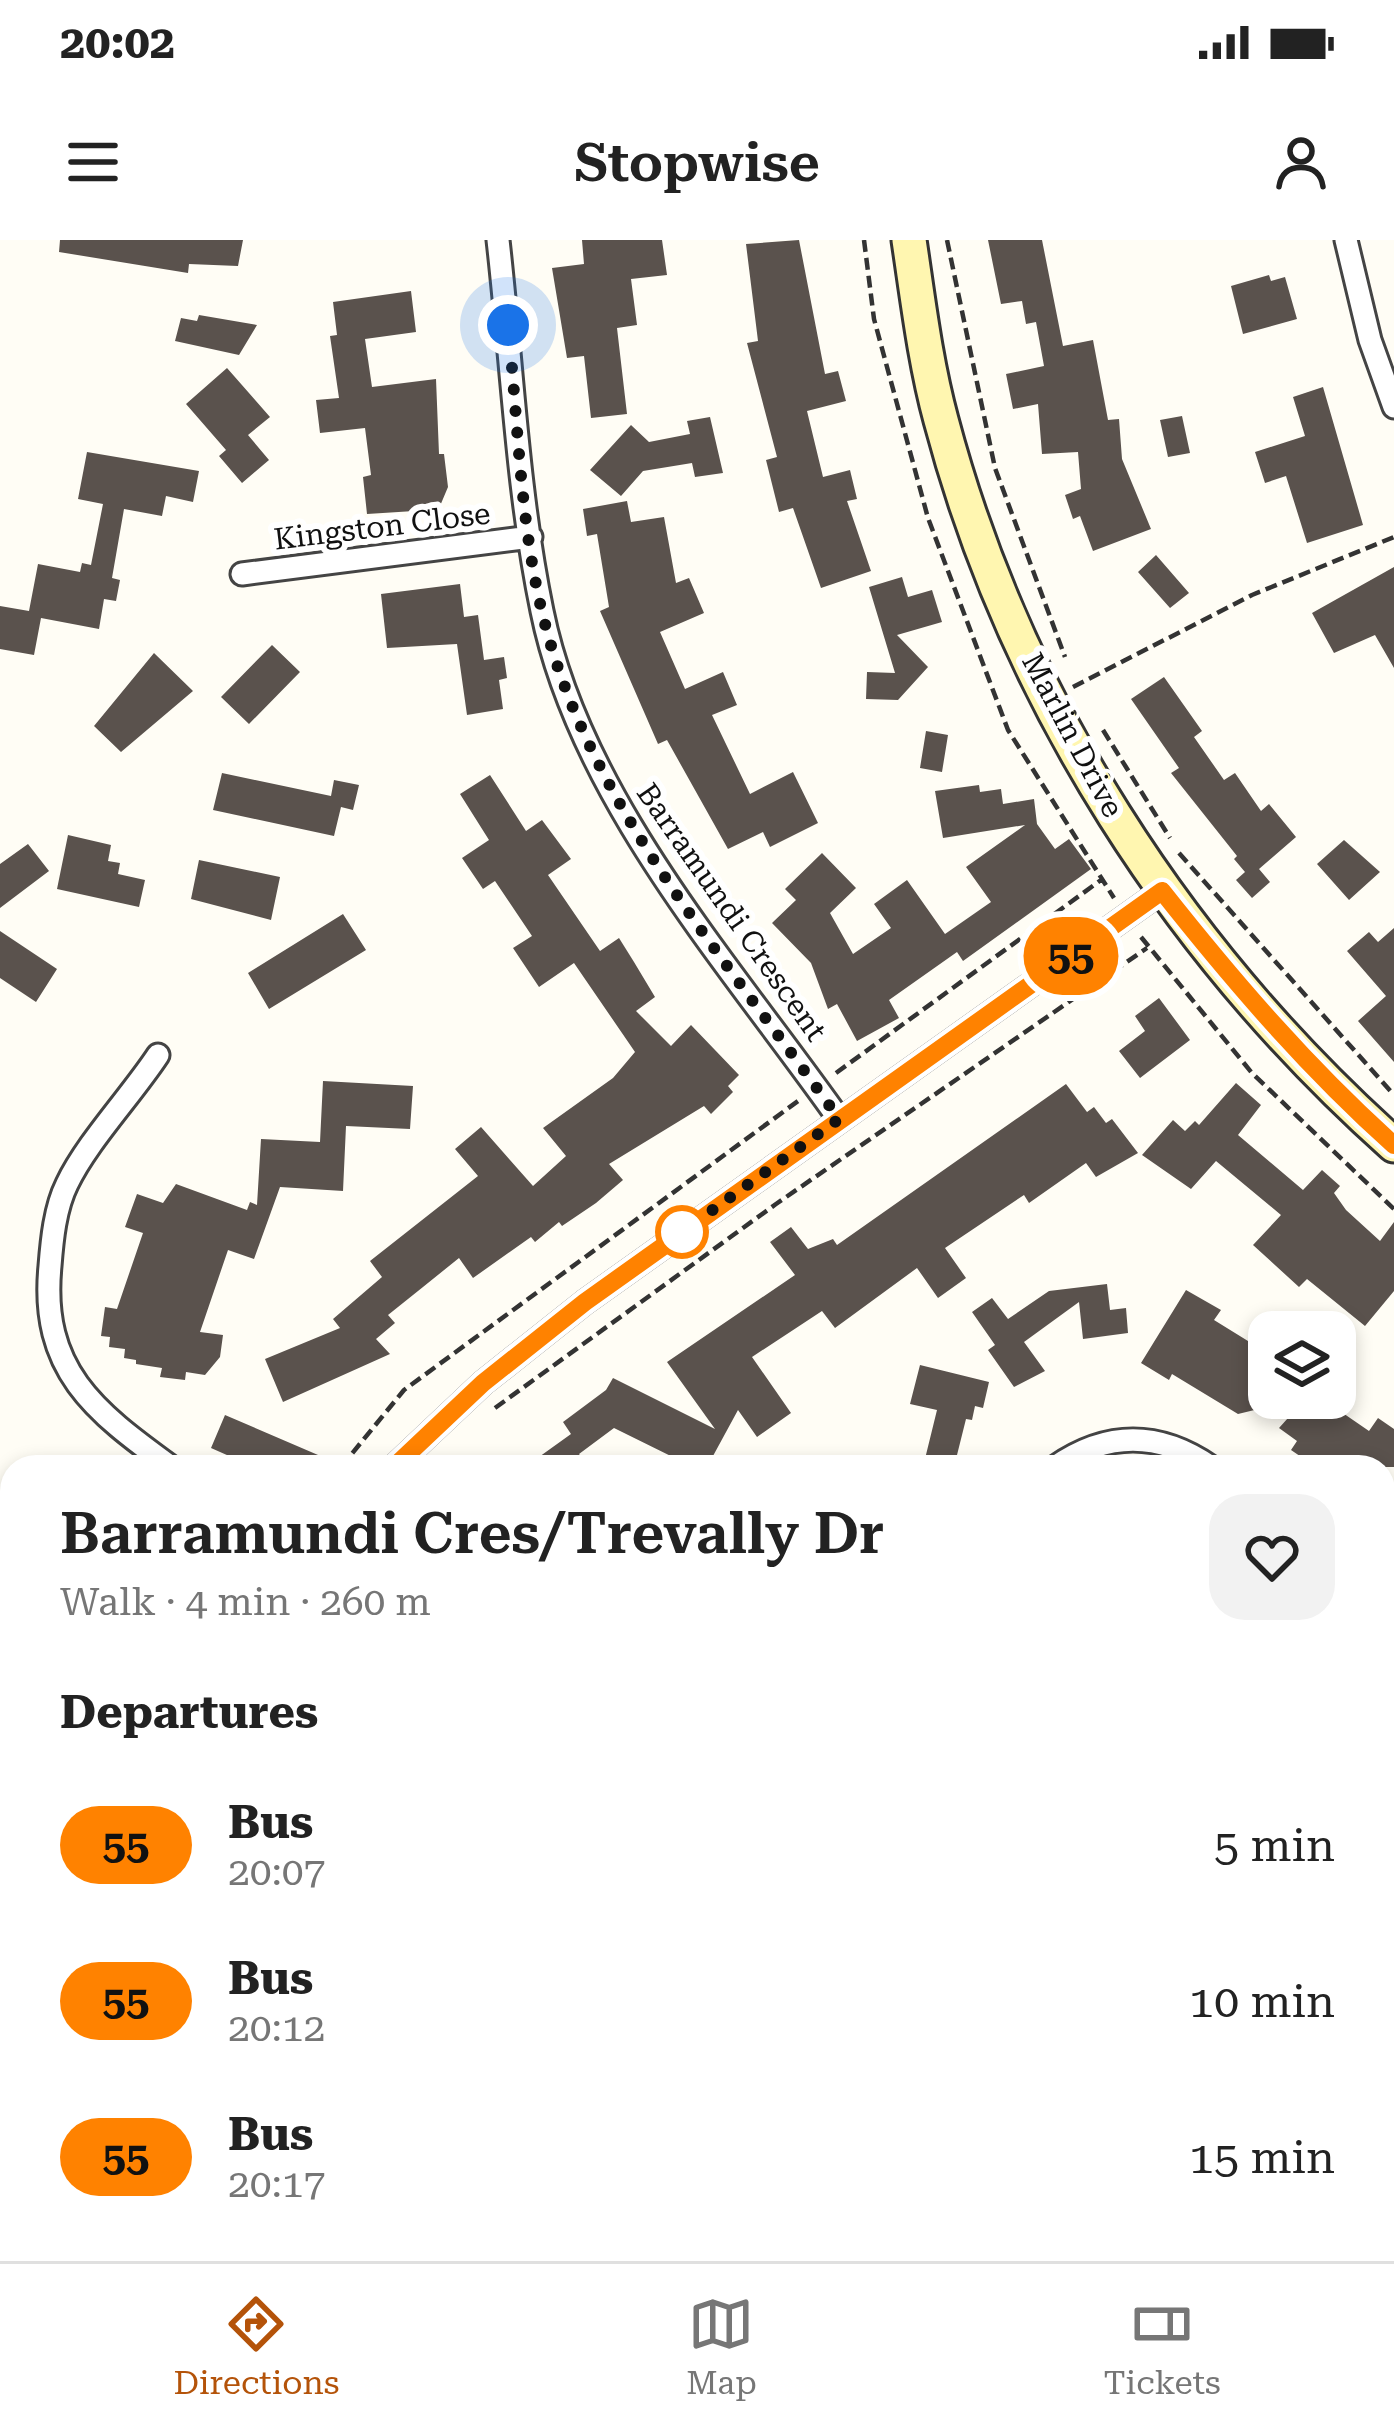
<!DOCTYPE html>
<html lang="en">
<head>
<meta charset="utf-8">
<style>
  :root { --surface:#fff; --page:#f2f2f2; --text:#222; --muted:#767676; --line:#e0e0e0; --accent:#b45309 }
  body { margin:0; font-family:"Roboto Serif",serif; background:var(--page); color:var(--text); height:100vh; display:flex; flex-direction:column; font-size:45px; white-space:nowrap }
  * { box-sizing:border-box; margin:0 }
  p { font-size:39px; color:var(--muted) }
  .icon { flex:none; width:66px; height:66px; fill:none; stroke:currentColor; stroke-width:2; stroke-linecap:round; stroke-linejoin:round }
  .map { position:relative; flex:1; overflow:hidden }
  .drawer { position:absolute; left:0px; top:1215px; width:1395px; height:807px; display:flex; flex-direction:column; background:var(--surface); border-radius:36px 36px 0 0; box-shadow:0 6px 18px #0003 }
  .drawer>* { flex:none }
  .badge { padding:0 24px; border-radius:39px; font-size:42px; line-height:78px }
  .buttons { position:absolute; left:1248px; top:1071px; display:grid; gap:24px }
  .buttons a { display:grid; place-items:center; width:108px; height:108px; border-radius:24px; background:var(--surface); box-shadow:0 6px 18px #0003; font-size:60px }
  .you { position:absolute; width:60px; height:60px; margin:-30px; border:9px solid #fff; border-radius:50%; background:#1a73e8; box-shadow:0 0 0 18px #1a73e833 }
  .map>.badge { position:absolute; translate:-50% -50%; box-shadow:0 0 0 6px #fff }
  h2 { padding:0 60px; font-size:45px; line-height:108px }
  .round { display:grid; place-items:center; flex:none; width:126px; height:126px; border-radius:36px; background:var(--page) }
  .summary { display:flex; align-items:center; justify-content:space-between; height:204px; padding:0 60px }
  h1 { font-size:57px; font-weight:600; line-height:90px }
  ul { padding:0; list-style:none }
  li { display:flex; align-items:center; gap:36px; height:156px; padding:0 60px }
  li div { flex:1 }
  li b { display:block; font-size:45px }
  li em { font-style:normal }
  li .badge { min-width:132px; font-weight:700; text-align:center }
  .status { display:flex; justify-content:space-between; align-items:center; height:84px; padding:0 60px; background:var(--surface); direction:ltr }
  .status svg { height:33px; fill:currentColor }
  header { display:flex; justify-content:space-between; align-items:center; height:156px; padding:0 60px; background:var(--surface); font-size:54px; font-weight:600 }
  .dock { display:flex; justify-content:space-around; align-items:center; height:168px; border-top:3px solid var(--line); background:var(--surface); font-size:33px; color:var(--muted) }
  .dock a { display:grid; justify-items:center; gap:6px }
  .dock .on { color:var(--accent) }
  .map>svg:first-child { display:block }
  .green { fill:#d5ebbd }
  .building { fill:#5a524d }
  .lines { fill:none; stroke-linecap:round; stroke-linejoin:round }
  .street-casing { stroke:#444; stroke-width:27 }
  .secondary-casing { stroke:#333; stroke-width:39 }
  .path { stroke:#333; stroke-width:4.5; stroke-dasharray:12 6; stroke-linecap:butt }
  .street { stroke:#fff; stroke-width:21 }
  .secondary { stroke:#fff6b0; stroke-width:33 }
  .line-casing { stroke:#fff; stroke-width:27 }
  .line { stroke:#ff8200; stroke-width:18 }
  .walk { stroke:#111; stroke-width:12; stroke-dasharray:0 21.6 }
  .stop-dot { fill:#fff; stroke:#ff8200; stroke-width:6 }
  .labels { text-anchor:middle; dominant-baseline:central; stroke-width:12; stroke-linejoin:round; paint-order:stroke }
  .street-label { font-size:30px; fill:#111; stroke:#fff }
</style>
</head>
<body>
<div class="status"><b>20:02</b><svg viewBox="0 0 49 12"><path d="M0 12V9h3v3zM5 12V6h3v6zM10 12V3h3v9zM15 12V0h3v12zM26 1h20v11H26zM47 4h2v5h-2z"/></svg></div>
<header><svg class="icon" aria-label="menu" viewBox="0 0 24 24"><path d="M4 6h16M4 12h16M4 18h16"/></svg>Stopwise<svg class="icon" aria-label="person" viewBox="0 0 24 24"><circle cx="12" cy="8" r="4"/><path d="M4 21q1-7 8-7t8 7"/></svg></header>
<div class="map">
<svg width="1394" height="2021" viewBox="0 0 1394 2021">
  <rect width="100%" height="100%" fill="#fffdf5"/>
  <path class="green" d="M52 2010H128L150 2017 52 2021Z"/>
  <path class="building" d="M60 0H243L238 26 189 24 188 33 59 12Z
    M582 0H662L667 35 631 39 637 85 617 88 627 174 591 178 584 116 567 118 552 28 584 24Z
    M799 0 825 134 838 131 846 161 807 171 823 237 850 230 857 259 847 261 871 331 821 348 793 268 779 272 766 220 777 217 747 103 758 101 746 4Z
    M988 0H1042L1063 106 1093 100 1108 180 1119 179 1122 219 1151 289 1093 311 1080 276 1073 279 1065 255 1081 249 1078 212 1042 214 1038 164 1013 169 1006 134 1044 126 1036 82 1026 84 1022 61 1001 64Z
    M1269 35 1271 41 1285 37 1297 79 1243 94 1231 46Z
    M411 51 416 92 365 99 372 147 436 139 439 214H444L448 247 440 266 430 270 367 274 363 237 371 235 365 188 320 193 316 160 339 158 330 96 337 95 333 62Z
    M199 75 257 85 239 115 175 101 181 78 197 81Z
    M227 128 270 177 248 195 269 220 242 243 219 216 226 210 186 164Z
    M1323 147 1363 285 1307 303 1286 236 1265 243 1255 212 1305 196 1293 157Z
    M1182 176 1190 213 1168 217 1160 180Z
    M710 177 723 233 695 237 692 223 643 231 621 256 590 230 631 185 649 202 690 194 687 181Z
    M87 212 199 231 193 262 166 256 162 276 124 269 112 338 120 340 116 361 104 359 99 389 41 378 34 415 0 409V366L29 371 38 324 80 332 82 323 91 325 103 264 78 259Z
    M627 261 631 282 664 277 676 343 689 338 704 373 660 392 685 449 723 432 737 465 712 475 750 554 793 532 818 583 770 607 763 592 728 609 667 500 658 504 600 371 609 367 597 294 587 296 583 269Z
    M1156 315 1189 353 1170 368 1138 332Z
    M1394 327V428L1375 395 1334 413 1312 373Z
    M902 337 908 357 932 350 942 382 897 395 928 427 898 460 866 459 867 432 895 433 869 347Z
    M460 344 464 377 478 375 484 420 504 417 507 438 499 440 503 469 467 475 457 404 387 408 381 354Z
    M272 405 300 432 249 484 221 457Z
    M154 413 193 451 121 512 94 486Z
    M1164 437 1202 491 1194 497 1224 540 1235 533 1261 571 1269 564 1296 597 1259 629 1270 642 1252 658 1236 640 1245 632 1234 619 1237 616 1171 533 1179 528 1131 459Z
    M926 491 948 495 942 532 920 528Z
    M222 533 331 556 334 540 359 545 353 570 341 567 334 596 213 570Z
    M490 535 526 591 542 580 571 619 548 635 600 711 619 698 634 722 655 757 636 771 671 806 691 785 739 835 728 846 733 852 711 874 704 866 609 924 623 940 596 963 562 986 559 982 535 1002 531 997 473 1038 459 1018 423 1047 388 1075 395 1083 376 1099 390 1114 283 1162 265 1119 340 1088 333 1079 382 1037 370 1021 478 936 455 909 481 887 533 946 566 916 543 888 613 838 635 812 574 723 539 747 513 708 532 696 495 641 483 649 462 618 489 600 460 554Z
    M979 545 980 552 1001 549 1003 564 1034 559 1037 584 1055 609 1069 599 1091 629 963 721 957 712 889 760 899 778 857 801 837 764 828 769 811 723 772 683 796 660 785 649 822 613 856 648 830 673 853 714 891 688 874 664 907 640 945 694 991 662 966 627 1025 585 943 598 935 551Z
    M68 595 111 605 108 621 120 623 118 634 145 640 139 667 57 649Z
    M1344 600 1380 632 1349 660 1317 624Z
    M28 604 49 631 0 668V624Z
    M199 620 280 637 271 680 191 659Z
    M343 674 366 710 269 769 248 733Z
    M1394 688V822L1358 781 1386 756 1347 711 1369 692 1378 702Z
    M0 691 57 729 36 762 0 738Z
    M1159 758 1190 800 1140 838 1119 811 1145 791 1135 776Z
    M323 841 413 846 410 889 346 886 343 951 280 947 254 1019 228 1010 200 1092 223 1095 220 1117 205 1135 186 1132 185 1140 160 1137 162 1128 136 1124V1120L124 1118 125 1109 109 1107 110 1097 101 1096 105 1067 117 1069 143 993 125 987 137 954 163 963 176 944 247 970 250 962 257 965 261 899 320 902Z
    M1236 843 1261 865 1238 895 1303 950 1322 930 1340 946 1334 953 1346 970 1380 1001 1394 982V1051L1365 1086 1307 1039 1299 1047 1253 1005 1281 975 1216 921 1191 949 1142 915 1173 880 1185 891 1195 881 1199 885Z
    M1066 844 1087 872 1094 867 1106 883 1112 879 1138 913 1096 937 1086 923 1029 963 1024 955 945 1008 966 1038 938 1058 917 1028 835 1088 822 1071 752 1117 791 1173 757 1197 738 1170 707 1227H693L614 1188 579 1214 589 1227H525L571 1194 563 1182 606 1150 613 1138 715 1189 667 1122 795 1035 770 1002 791 987 808 1009 833 999 837 1005Z
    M1107 1044 1110 1070 1126 1068 1128 1093 1083 1099 1079 1062 1024 1102 1045 1131 1014 1147 988 1110 995 1105 972 1072 992 1058 1008 1079 1049 1051Z
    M1186 1050 1221 1070 1214 1080 1269 1114 1249 1148 1275 1165 1238 1174 1172 1134 1169 1140 1141 1123Z
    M920 1125 989 1142 983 1168 975 1166 972 1180 966 1179 954 1227H923L937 1170 910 1164Z
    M1306 1158H1321L1369 1191 1378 1178 1394 1189V1227H1316L1291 1210 1297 1201 1279 1188Z
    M225 1175 346 1227H254L211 1208Z"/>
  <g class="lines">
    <g class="street-casing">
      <path id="street" d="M498 0C512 123 517 250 542 371 580 559 731 726 839 879
        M1346 0 1370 100 1394 167
        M242 334 531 297
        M158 815C131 856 87 902 67 944 55 968 52 1000 50 1026 40 1130 94 1171 171 1227
        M394 1227 483 1143 585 1062 1162 651
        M1055 1227C1107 1191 1159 1191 1211 1227
        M1383 1348 1394 1355
        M0 1739 12 1723
        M1383 1778 1390 1809 1383 1832
        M905 2010 918 2021
        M396 2021 402 2010
        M954 2021 966 2010"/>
    </g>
    <g class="secondary-casing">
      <path id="secondary" d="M909 0C918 60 925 121 941 180 1015 460 1179 713 1394 905
        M0 1929 12 1932
        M247 2010 273 2021"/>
    </g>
    <path class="path" d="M864 0 874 79 928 278 1008 490 1114 658
      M947 0 995 228 1065 417
      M1073 447 1252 355 1394 297
      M1103 490 1170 598
      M1179 613 1394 855
      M1141 697 1252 833 1394 969
      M836 833 1101 640
      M495 1168 776 964 1147 708
      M341 1227 404 1150 798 861
      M0 1675 12 1659
      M0 1815 12 1799
      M1383 1873 1394 1870
      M160 2010 189 2021
      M341 2010 362 2021"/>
    <use href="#street" class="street"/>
    <use href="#secondary" class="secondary"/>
  </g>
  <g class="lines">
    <g class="line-casing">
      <path id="line" d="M394 1227 483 1143 585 1062 1162 651C1234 742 1308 828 1394 905"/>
    </g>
    <use href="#line" class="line"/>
    <path class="walk" d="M508 85C518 181 520 283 543 376 590 568 728 721 839 879L682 992"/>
  </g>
  <circle class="stop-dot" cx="682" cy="992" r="24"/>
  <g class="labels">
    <g class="street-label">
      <text transform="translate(382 286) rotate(-7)">Kingston Close</text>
      <text transform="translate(1073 495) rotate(62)">Marlin Drive</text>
      <text transform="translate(732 672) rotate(55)">Barramundi Crescent</text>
    </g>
  </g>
</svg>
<div class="buttons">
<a><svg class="icon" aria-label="layers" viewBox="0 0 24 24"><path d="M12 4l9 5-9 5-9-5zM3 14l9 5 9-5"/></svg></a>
</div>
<div class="you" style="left:508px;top:85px"></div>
<b class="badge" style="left:1071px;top:716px;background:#ff8200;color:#111">55</b>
<section class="drawer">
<div class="summary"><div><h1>Barramundi Cres/Trevally Dr</h1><p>Walk · 4 min · 260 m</p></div><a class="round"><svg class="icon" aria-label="heart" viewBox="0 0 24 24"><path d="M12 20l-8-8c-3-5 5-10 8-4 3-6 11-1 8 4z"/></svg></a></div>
<h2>Departures</h2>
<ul>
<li><span class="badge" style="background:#ff8200;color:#111">55</span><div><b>Bus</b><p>20:07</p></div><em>5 min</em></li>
<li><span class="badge" style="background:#ff8200;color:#111">55</span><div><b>Bus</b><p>20:12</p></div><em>10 min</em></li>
<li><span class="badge" style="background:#ff8200;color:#111">55</span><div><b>Bus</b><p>20:17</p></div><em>15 min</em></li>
</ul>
</section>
</div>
<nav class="dock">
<a class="on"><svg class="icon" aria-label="directions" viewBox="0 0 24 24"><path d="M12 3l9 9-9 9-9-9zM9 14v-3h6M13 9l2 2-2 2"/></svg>Directions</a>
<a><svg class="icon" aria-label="map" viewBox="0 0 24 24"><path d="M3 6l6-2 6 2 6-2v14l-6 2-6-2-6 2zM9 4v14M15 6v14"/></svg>Map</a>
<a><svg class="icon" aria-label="tickets" viewBox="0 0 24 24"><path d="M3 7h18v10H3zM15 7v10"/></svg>Tickets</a>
</nav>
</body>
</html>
